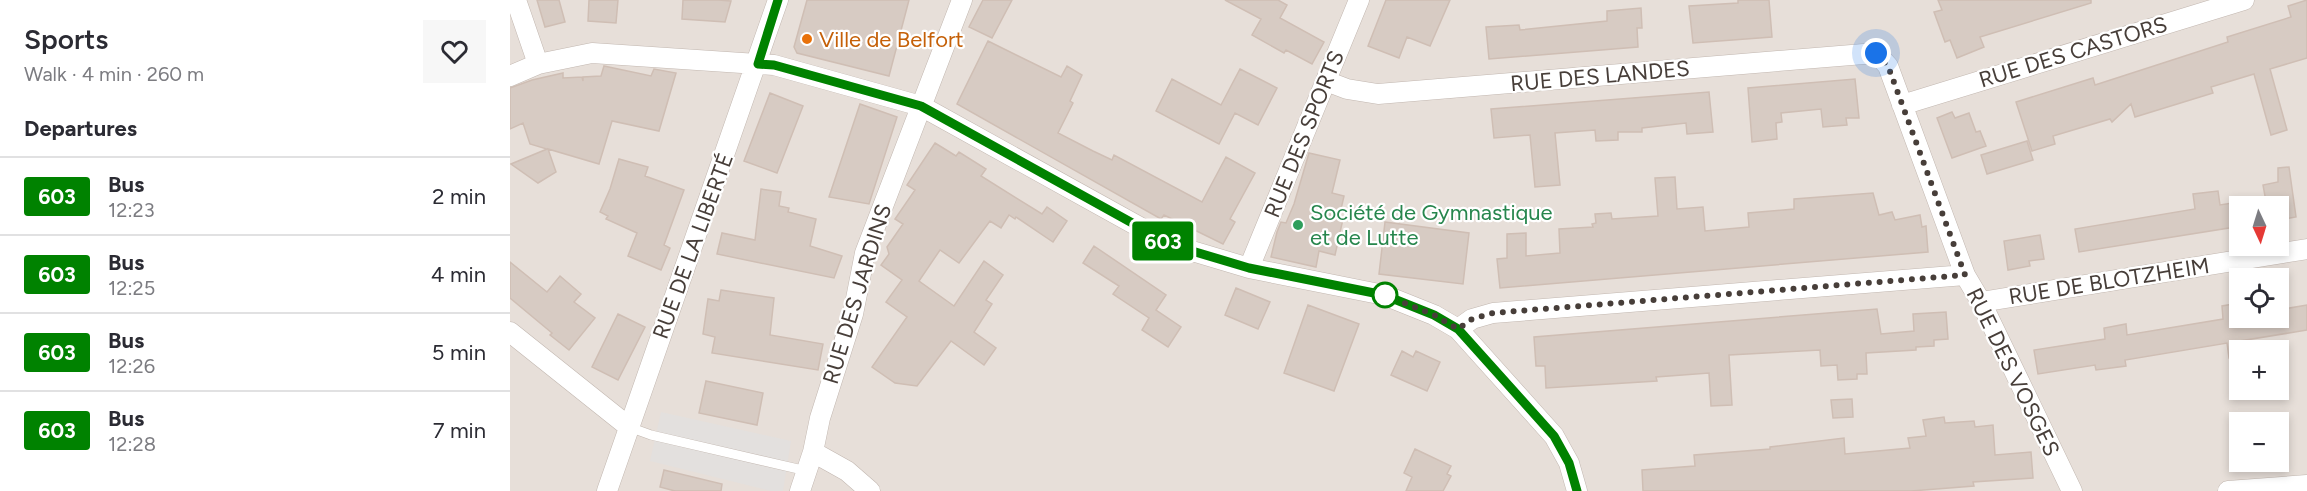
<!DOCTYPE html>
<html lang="en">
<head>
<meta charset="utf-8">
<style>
  :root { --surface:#fff; --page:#f7f7f7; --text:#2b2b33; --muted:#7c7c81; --line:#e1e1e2 }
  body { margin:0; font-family:Figtree,sans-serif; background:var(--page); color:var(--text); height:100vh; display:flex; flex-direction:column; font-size:22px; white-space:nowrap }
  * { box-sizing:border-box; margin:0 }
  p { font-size:20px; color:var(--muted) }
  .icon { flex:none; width:33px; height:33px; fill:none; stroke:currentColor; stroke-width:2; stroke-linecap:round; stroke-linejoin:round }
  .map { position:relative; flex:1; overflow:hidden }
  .details { display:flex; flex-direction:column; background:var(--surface); width:510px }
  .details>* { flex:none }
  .badge { padding:0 12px; border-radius:4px; font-size:21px; line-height:39px }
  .needle { width:39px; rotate:176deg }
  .controls { position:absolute; left:1719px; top:196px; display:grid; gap:12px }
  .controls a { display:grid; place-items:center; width:60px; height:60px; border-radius:0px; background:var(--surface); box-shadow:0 3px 9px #0003; font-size:30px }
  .you { position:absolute; width:30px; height:30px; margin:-15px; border:4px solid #fff; border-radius:50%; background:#1a73e8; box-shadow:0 0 0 9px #1a73e833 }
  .map>.badge { position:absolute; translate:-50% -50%; box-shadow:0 0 0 3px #fff }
  h2 { padding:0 24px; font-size:22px; line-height:54px }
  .round { display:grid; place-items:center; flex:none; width:63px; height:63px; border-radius:0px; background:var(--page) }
  .headline { display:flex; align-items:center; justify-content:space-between; height:102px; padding:0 24px }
  h1 { font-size:28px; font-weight:600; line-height:45px }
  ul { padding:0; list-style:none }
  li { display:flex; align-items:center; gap:18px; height:78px; padding:0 24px; border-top:2px solid var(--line) }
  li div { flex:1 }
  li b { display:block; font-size:22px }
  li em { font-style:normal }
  li .badge { min-width:66px; font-weight:700; text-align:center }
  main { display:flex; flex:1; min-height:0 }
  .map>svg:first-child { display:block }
  .residential { fill:#e7dfd9; fill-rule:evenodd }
  .parking { fill:#e3e0de }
  .building { fill:#d7cbc3; stroke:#cfbeb4; stroke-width:1.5 }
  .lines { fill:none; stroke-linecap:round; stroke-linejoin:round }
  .service-casing { stroke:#c2b7b0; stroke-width:10 }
  .minor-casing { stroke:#c2b7b0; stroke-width:21 }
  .service { stroke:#fff; stroke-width:9 }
  .minor { stroke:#fff; stroke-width:20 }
  .line-casing { stroke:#fff; stroke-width:14 }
  .line { stroke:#008200; stroke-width:9 }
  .walk { stroke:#473e39; stroke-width:6; stroke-dasharray:0 10.8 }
  .food-dot { fill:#e8710a; stroke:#fff; stroke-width:2 }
  .leisure-dot { fill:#2e9e5b; stroke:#fff; stroke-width:2 }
  .stop-dot { fill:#fff; stroke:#008200; stroke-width:3 }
  .labels { text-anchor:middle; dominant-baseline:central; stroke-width:4.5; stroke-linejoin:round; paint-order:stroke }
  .food-label { font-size:22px; fill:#c56008; stroke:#fff; text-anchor:start }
  .street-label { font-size:22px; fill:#473e39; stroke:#fff }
  .leisure-label { font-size:22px; fill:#27864d; stroke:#fff; text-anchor:start }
</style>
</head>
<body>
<main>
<section class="details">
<div class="headline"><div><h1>Sports</h1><p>Walk · 4 min · 260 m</p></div><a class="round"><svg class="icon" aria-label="heart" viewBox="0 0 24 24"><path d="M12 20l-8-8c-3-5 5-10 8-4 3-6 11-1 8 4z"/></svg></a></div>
<h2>Departures</h2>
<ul>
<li><span class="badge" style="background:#008200;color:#fff">603</span><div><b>Bus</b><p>12:23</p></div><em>2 min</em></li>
<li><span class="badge" style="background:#008200;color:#fff">603</span><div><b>Bus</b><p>12:25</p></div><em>4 min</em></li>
<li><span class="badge" style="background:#008200;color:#fff">603</span><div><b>Bus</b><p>12:26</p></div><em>5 min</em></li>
<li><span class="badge" style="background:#008200;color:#fff">603</span><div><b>Bus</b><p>12:28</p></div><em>7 min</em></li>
</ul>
</section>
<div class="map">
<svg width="1797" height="491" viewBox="0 0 1797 491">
  <rect width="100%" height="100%" fill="#f4efea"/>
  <path class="residential" d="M0 0H1797V491H0ZM1730 207H1768V246H1730ZM1730 279H1768V318H1730ZM1730 351H1768V390H1730ZM1730 423H1768V462H1730Z"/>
  <path class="parking" d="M151 412 281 441 273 491H261L140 461Z"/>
  <path class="building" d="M27 0H49L55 22 35 27Z
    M79 0H108L106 23 78 21Z
    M173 0H208L221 1 215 22 172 19Z
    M297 0H399L379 76 287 53 284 47Z
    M473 0H502L482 38 459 27Z
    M715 0H768L777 5 770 18 814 42 802 64 776 50 774 53 742 35 751 19Z
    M876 0H940L920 46 897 37 889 58 858 46Z
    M1228 0H1259L1262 37 1183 43 1179 6 1228 3Z
    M1428 0H1581V3L1470 37 1474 47 1447 58 1440 40 1435 42 1424 12 1432 10Z
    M1797 0V58L1760 69 1777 130 1761 135 1744 74 1701 87 1703 93 1625 117 1621 104 1602 122 1600 119 1543 136 1545 144 1522 151 1506 102 1583 78 1585 85 1718 42 1717 37 1781 17 1778 6Z
    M1131 8 1132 28H1127L1128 47 979 59 976 27 1009 25 1010 30 1097 21V11Z
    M478 41 551 77 557 66 572 75 560 101 563 103 548 133 583 151 602 160 604 155 692 202 716 157 745 173 720 219 725 222 713 244 654 215 651 219 447 104Z
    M94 66 141 76 144 69 166 73 149 131 102 121 89 164 38 149 46 172 28 183 1 164 37 149 20 144 13 123 0 129V88L22 80 53 73V78L72 77 73 81V77L91 76Z
    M730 69 767 88 748 125 725 113 709 144 646 111 662 79 711 105Z
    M1345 79 1349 118H1336L1337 125 1313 127 1311 109 1271 113 1272 122 1266 123 1267 139 1242 142 1238 88Z
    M1199 92 1203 132 1177 134 1176 123 1132 128V132H1108V140L1086 141 1085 130 1045 133 1050 185 1025 187 1020 135 984 138 981 109Z
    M260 93 293 106 267 173 234 161Z
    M350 104 387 117 359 204 319 197Z
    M1442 112 1445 118 1459 113 1466 132 1470 131 1476 146 1442 158 1427 118Z
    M1517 141 1523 160 1477 174 1471 155Z
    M425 143 446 156 449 152 476 169 471 176 532 214 537 207 557 221 543 242 506 217 505 219 499 215 491 228 480 221 449 263 430 250 409 281 444 306 474 261 493 275 476 300 482 304 464 332 486 348 474 365 441 341 407 386 385 383 362 367 397 317 376 302 392 280 371 265 379 254 377 247 393 224 385 219 405 190 397 185Z
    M799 153 830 160 822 193 834 196 829 218 833 219 825 255 809 251 806 267 761 257 767 232 771 222 776 223 784 204Z
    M109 159 138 167 135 176 174 190 154 245 160 248 151 270 118 256 127 233 96 219 98 216 90 212 100 189Z
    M1779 167 1786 217 1768 220V207H1757L1753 185 1768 182V168Z
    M1165 177 1167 209 1193 207 1195 231 1239 227 1238 213 1284 209V199L1363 193 1369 215 1382 212 1385 220 1410 215 1412 227 1416 226 1418 252 990 288 987 259 997 258V234L1016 233V256L1050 253 1049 229 1083 227 1082 224 1086 223 1085 214 1101 213 1102 219 1148 216 1145 178Z
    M251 189 271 192 269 206 279 208 278 212 306 219 300 246 332 256 324 278 207 254 212 233 245 240Z
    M1708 191 1710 205 1722 203 1725 227 1569 252 1565 229 1685 209 1683 194Z
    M875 222 959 233 953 284 869 274Z
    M1530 235 1534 259 1519 261 1520 266 1498 270 1494 241Z
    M584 246 656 295 646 310 671 327 658 347 632 330 639 318 603 294 609 286 573 263Z
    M0 262 37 292 50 276 71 294 64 302 85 318 59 350 40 335 42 333 0 298Z
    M726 288 760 302 748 329 715 315Z
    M211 290 264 298 260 335 313 344 308 370 202 353 205 337 193 334 198 299 209 301Z
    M1730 303V318H1768V310L1797 305V330L1730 341V357L1719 358 1717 343 1615 360 1616 366 1586 370 1585 365 1528 374 1524 350 1595 339 1594 328 1616 324 1617 335 1713 319 1712 306Z
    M798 305 849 324 824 391 774 373Z
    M1367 309 1371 334 1404 331 1403 314 1436 312 1438 339 1424 340V346L1406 347V350L1356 353 1357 374H1347V379L1328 380 1327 365 1311 366 1310 350 1219 355 1222 405 1201 406 1199 373 1146 377 1147 381 1036 388 1035 366H1026L1024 337Z
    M108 314 135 327 108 380 82 367Z
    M892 351 903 357 906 351 930 362 917 391 881 375Z
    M196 381 253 393 247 425 189 413Z
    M1342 399 1343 417 1323 418 1321 400Z
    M1434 417 1435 423 1464 421 1465 427 1483 425 1485 455 1521 452 1523 478 1463 482 1464 486 1401 491H1133L1132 470 1185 466 1184 455 1260 449V447L1334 438 1335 454 1400 448 1398 438 1416 436 1413 420Z
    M905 449 941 466 937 474 941 476 933 491H896L902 477 894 473Z
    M154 470 212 484 211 491H165L150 487Z"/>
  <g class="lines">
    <g class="service-casing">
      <path id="service" d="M119 427 141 435 297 471"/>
    </g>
    <g class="minor-casing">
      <path id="minor" d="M6 0 28 64
        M0 76 28 64 82 53 247 64 264 65 411 106 662 245 739 268 874 295 924 315 948 329 1044 436 1059 463 1067 491
        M816 81 837 89 868 94 1366 53 1378 66 1455 275 1471 302 1562 491
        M1392 105 1734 0
        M739 268 849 0
        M1471 302 1797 249
        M948 329 962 319 983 313 1455 275
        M0 332 119 427
        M303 452 337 471 360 491
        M97 491 268 0
        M290 491 303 452 310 418 343 314 355 253 452 0
        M1718 491 1797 485"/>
    </g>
    <use href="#service" class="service"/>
    <use href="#minor" class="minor"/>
  </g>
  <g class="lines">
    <g class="line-casing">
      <path id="line" d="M268 0 248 64 264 65 411 106 662 245 739 268 874 295 924 315 948 329 1044 436 1059 463 1067 491"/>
    </g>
    <use href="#line" class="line"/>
    <path class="walk" d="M875 295 924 315 948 329 962 319 983 313 1455 275 1378 66 1366 53"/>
  </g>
  <circle class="food-dot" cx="297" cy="39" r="6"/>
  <circle class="leisure-dot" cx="788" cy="225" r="6"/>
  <circle class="stop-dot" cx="875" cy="295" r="12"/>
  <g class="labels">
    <g class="food-label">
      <text x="309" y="39">Ville de Belfort</text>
    </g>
    <g class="street-label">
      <text transform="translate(1563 52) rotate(-17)">RUE DES CASTORS</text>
      <text transform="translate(1090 76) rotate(-5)">RUE DES LANDES</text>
      <text transform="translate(794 134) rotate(-68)">RUE DES SPORTS</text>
      <text transform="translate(183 246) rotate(-70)">RUE DE LA LIBERTÉ</text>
      <text transform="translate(1599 281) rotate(-9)">RUE DE BLOTZHEIM</text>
      <text transform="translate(347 294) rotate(-73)">RUE DES JARDINS</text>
      <text transform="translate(1503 372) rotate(64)">RUE DES VOSGES</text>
    </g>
    <g class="leisure-label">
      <text x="800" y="212">Société de Gymnastique<tspan x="800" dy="25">et de Lutte</tspan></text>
    </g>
  </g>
</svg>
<div class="controls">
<a><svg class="needle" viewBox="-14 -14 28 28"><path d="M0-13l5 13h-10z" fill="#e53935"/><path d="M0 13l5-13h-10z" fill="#7c7c81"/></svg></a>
<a><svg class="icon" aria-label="locate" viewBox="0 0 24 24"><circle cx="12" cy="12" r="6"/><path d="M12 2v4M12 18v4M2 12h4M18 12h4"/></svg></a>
<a>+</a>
<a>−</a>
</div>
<div class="you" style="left:1366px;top:53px"></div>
<b class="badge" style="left:653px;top:241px;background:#008200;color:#fff">603</b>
</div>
</main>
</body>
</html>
